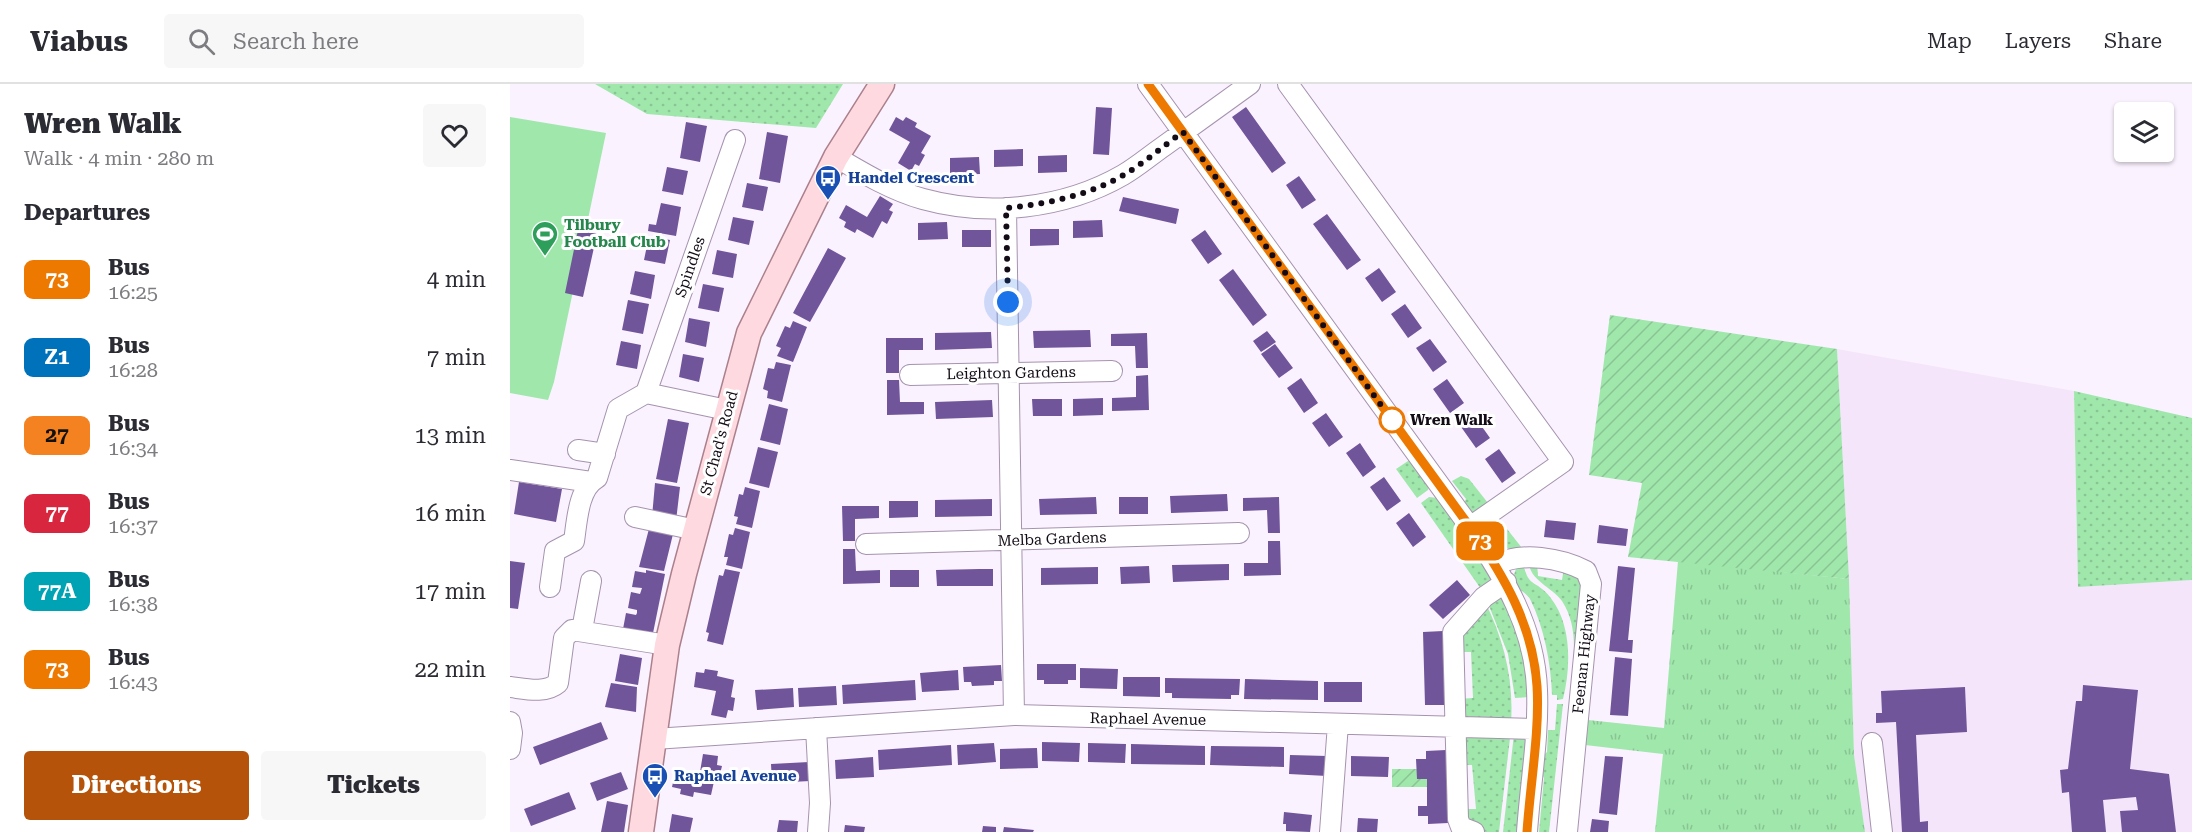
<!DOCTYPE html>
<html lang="en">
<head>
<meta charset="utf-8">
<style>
  :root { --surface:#fff; --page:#f7f7f7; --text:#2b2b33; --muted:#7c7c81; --line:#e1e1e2; --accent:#b45309 }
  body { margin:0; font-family:"Roboto Serif",serif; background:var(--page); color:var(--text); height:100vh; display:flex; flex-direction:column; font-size:22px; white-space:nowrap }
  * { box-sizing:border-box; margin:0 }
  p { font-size:20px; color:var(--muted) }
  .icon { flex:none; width:33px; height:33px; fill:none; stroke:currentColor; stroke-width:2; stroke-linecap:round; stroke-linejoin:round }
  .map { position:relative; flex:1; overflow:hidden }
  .details { display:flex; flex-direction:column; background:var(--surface); width:510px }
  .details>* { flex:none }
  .badge { padding:0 12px; border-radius:9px; font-size:21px; line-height:39px }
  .buttons { position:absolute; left:1604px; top:18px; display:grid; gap:12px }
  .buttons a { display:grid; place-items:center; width:60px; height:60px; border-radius:6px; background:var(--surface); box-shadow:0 2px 4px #0004; font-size:30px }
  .you { position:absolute; width:30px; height:30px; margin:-15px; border:4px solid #fff; border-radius:50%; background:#1a73e8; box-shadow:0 0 0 9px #1a73e833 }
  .map>.badge { position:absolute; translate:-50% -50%; box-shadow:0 0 0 3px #fff }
  h2 { padding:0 24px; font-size:22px; line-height:54px }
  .round { display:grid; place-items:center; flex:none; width:63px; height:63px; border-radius:6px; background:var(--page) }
  .headline { display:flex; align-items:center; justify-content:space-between; height:102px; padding:0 24px }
  h1 { font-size:28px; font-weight:800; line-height:45px }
  .cta { display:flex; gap:12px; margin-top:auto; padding:12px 24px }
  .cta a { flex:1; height:69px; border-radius:6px; background:var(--accent); color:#fff; font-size:24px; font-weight:800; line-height:69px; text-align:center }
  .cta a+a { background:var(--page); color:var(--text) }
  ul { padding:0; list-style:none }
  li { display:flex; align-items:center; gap:18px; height:78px; padding:0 24px }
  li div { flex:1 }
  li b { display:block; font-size:22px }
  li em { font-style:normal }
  li .badge { min-width:66px; font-weight:700; text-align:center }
  header { display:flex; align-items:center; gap:36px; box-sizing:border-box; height:84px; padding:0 30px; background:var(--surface); border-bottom:2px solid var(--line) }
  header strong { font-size:28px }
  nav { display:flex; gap:33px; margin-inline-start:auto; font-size:21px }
  .search { width:420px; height:54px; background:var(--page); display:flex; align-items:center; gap:15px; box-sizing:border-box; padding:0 21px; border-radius:6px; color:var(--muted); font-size:22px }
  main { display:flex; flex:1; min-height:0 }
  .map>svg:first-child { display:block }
  .built { fill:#f4e5fb }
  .grass { fill:url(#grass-dots) }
  .park { fill:url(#park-tufts) }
  .garden { fill:url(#garden-furrows) }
  .pitch { fill:#a0e7ac }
  .building { fill:#70559b }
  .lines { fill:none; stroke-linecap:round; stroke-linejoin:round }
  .minor-casing { stroke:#a593ae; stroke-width:22 }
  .major-casing { stroke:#ab808c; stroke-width:27 }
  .minor { stroke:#fff; stroke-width:20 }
  .major { stroke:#fed9e0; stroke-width:24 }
  .line-casing { stroke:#fff; stroke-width:14 }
  .line { stroke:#ee7900; stroke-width:9 }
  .walk { stroke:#130c16; stroke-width:6; stroke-dasharray:0 10.8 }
  .stop-dot { fill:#fff; stroke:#ee7900; stroke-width:3 }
  .labels { text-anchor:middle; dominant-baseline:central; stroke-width:6; stroke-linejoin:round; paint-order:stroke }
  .transit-label { font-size:15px; font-weight:bold; fill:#164399; stroke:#fff; text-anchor:start }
  .leisure-label { font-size:15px; font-weight:bold; fill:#27864d; stroke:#fff; text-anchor:start }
  .street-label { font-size:15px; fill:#130c16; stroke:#fff }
  .stop-label { font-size:15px; font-weight:bold; fill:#130c16; stroke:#fff; text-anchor:start }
</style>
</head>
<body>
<header>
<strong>Viabus</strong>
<div class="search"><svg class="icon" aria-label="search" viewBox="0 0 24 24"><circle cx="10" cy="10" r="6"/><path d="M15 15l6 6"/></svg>Search here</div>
<nav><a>Map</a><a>Layers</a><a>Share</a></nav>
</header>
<main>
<section class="details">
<div class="headline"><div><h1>Wren Walk</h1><p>Walk · 4 min · 280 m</p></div><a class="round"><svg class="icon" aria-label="heart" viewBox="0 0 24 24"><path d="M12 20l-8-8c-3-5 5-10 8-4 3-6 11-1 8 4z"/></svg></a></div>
<h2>Departures</h2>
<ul>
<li><span class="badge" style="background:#ee7900;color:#fff">73</span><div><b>Bus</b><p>16:25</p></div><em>4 min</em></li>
<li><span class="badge" style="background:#0072bc;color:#fff">Z1</span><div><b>Bus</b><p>16:28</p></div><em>7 min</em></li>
<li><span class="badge" style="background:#f58220;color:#111">27</span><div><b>Bus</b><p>16:34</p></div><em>13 min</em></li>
<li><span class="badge" style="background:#d7263d;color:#fff">77</span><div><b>Bus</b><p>16:37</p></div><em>16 min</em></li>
<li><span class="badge" style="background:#00a3b4;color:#fff">77A</span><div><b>Bus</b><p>16:38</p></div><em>17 min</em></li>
<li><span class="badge" style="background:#ee7900;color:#fff">73</span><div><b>Bus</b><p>16:43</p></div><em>22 min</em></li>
</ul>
<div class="cta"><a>Directions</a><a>Tickets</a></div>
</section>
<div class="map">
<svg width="1682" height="748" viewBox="0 0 1682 748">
  <defs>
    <pattern id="grass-dots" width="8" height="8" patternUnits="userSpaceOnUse" patternTransform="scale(1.5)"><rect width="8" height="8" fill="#a0e7ac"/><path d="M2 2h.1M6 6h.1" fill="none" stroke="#89c593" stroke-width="1.8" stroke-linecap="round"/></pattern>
    <pattern id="park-tufts" width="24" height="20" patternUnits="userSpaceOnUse" patternTransform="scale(1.5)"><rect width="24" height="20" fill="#a0e7ac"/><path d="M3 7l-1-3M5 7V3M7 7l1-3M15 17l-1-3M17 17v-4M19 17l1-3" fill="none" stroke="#89c593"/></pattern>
    <pattern id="garden-furrows" width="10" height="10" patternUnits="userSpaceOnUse" patternTransform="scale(1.5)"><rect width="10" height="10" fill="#a0e7ac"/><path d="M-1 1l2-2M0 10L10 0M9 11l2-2" fill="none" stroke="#89c593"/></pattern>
  </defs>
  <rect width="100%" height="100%" fill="#faf2fe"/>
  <path class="built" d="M1327 265 1564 307 1568 503 1682 496V748H1355L1344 671 1339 495Z"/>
  <path class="grass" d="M85 0H333L306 44 137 30Z
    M1564 307 1682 334V496L1568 503Z
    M901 375 920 401 918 406 907 414 886 385Z
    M951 392 959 395 978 419 967 430 957 427 954 419 956 415 942 397Z
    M919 413 928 414 982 489V497L971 505 911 419Z
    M986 431 1012 464 1013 468 981 460 974 447 976 441Z
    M1013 478C1018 505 1026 495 1040 513 1062 540 1061 583 1053 615L1047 616V611H1042C1041 579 1034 543 1020 515 1013 504 998 504 1006 485Z
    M1019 478 1027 479 1028 492 1052 496 1054 484 1060 486 1074 499 1068 583H1063C1065 560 1065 537 1052 517 1042 503 1019 496 1019 478Z
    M991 509 1014 566 1019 613 1005 614 998 570 976 514Z
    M974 516C994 555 1004 596 1001 639L954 638 948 615 963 614 961 568H947V553Z
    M1047 620H1053L1039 748H1029L1034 694 1029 684 1030 675 1037 668 1038 646H1045Z
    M951 650 1000 654 989 748H976L954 739 951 725H966L962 681H949Z
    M1004 650 1012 651 1017 658 1007 748H993Z"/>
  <path class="park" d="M1168 477 1339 495 1344 671 1355 748H1145L1153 670 1075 661 1078 636 1154 644Z"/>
  <path class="garden" d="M1100 231 1327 265 1339 495 1118 473 1132 399 1079 391Z
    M882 685H907V695H917V703H882Z"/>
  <path class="pitch" d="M0 33 96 49 44 298 38 316 0 309Z"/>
  <path class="building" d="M586 23 602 24 599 71 583 70Z
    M736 23 776 79 762 89 722 33Z
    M386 33 393 37 396 33 407 39 405 43 421 52 411 69 415 71 409 82 405 80 401 87 388 79 400 58 379 46Z
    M176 38 197 42 190 78 170 74Z
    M257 48 278 52 270 99 249 95Z
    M513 65V82L484 83V66Z
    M557 71V88L528 89V72Z
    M469 73 470 90 440 91V74Z
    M157 83 178 87 173 111 152 107Z
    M789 92 806 116 792 125 776 101Z
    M237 99 258 103 253 127 232 123Z
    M370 112 383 120 379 126 383 128 377 140 372 137 363 154 347 145 345 149 334 143 336 138 329 134 336 121 357 133Z
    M613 113 669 125 666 140 609 127Z
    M151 119 171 123 166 152 138 147 139 140 146 141Z
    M817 130 851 176 837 186 803 140Z
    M223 133 244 137 239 161 218 156Z
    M592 136 593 153 563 154V137Z
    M437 138 438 155 408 156V139Z
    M520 145H549V161L520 162Z
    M68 146 87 150 73 213 55 209Z
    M452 146H481V163H452Z
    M695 146 712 170 698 180 681 156Z
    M139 152 160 156 155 180 134 176Z
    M318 164 336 174 300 238 283 229Z
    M207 166 227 170 223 194 202 190Z
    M869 184 886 208 872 218 855 194Z
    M723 185 757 231 743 242 709 196Z
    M125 187 145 191 141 215 120 210Z
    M193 200 214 204 209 228 188 224Z
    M118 216 139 220 133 250 112 246Z
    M895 220 912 244 898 254 881 230Z
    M179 234 200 238 196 263 175 258Z
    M283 237 297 243 283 278 267 272 271 264 266 262 275 242 280 244Z
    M580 246 581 263 524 264 523 247Z
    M757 247 766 258 751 268 743 257Z
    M481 248 482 264 425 266V249Z
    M637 249 638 284H626L625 262H601V250Z
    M376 254H413V266H389V289H376Z
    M920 255 937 278 923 288 906 264Z
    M111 257 131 261 127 285 106 281Z
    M765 260 783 284 769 294 751 270Z
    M173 270 194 274 189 298 169 293Z
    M266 278 281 281 272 318 257 314 258 307 253 305 258 284 264 285Z
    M638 291 639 326 602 327V314L626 313V292Z
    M791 294 808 319 794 329 777 304Z
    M937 295 954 319 940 329 923 305Z
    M377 296H389L390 318H414V330L377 331Z
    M593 314V331L563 332V315Z
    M522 315H552V332H523Z
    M482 316 483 333 426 335 425 318Z
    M259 320 278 325 270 361 250 356Z
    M816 329 833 353 819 363 802 339Z
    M963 330 980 354 966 364 949 340Z
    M158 335 179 339 167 399 146 395Z
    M850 359 866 383 853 393 836 369Z
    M248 363 268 368 259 404 239 399Z
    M989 365 1006 389 992 399 975 375Z
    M874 393 891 417 877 427 860 403Z
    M9 398 52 405 46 438 4 430Z
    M145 399 170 403 166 437 142 433Z
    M235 403 250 407 242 444 226 440 228 433 224 432 229 410 233 411Z
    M717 410 718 427 661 429 660 412Z
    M586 413 587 430 530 431 529 415Z
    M609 413H638V430H609Z
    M769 413 770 449H758L757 426 733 427V414Z
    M482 415V432L425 433V416Z
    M379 417H408V433L379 434Z
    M332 422H369V434L345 435V457H333Z
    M899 429 916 453 903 463 886 439Z
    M1036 436 1066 439 1064 456 1034 453Z
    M140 441 164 446 154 487 129 483Z
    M1089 441 1118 445 1116 462 1087 459Z
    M225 444 240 448 232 485 216 481 218 473H214L219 450 223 451Z
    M758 457H770L771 491 734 492V479H758Z
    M333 465H345L346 487 370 486V499L333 500Z
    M0 477 15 479 8 525 0 524Z
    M719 480V496L663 498 662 481Z
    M639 482 640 499 611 500 610 483Z
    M1108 482 1125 484 1118 556H1123L1122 569 1099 567Z
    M588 483V500L531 501V484Z
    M215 485 230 488 213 561 197 557 199 549 196 548 209 491 213 492Z
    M469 485H483V502H427L426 486Z
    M136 486 155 490 142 554 113 545 116 529 126 531 127 529V526L118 524 121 508 130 510 132 504 122 503 125 487 136 489Z
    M380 486H409V503H380Z
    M947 496 960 511 933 535 919 521Z
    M933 547 935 621H915L913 548Z
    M110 570 132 574 128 601 105 597Z
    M1105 573 1122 575 1118 632 1100 631Z
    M527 580H566V596H558V600H534V596H527Z
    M491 581 492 597H484V601L462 602 461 598H454L453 583Z
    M570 584 608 585 607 605 570 604Z
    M195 585 208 587 207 592 224 596 221 613 225 614 223 627 218 626 216 634 201 631 206 607 184 603 186 588 194 589Z
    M448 586 449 606 412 608 410 589Z
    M613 593H650V613L613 612Z
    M655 594 730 595 729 611H721V615L662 614V609H655Z
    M735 595 808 597V616L734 615Z
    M405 596 406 616 333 620 332 601Z
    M814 598H852V618H814Z
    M101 599 127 603 126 628 95 623Z
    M1573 601 1628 606 1620 685 1659 690 1666 748H1612L1610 727 1628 726 1626 713 1593 716 1596 748H1562L1559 708 1552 709 1550 686 1558 685 1566 617H1572Z
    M326 602 327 621 289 623 288 604Z
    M1455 603 1457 648 1406 651 1410 738 1418 737V748H1392L1386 638 1366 639V629H1372L1371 607Z
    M283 604 284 623 247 626 245 606Z
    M91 638 98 655 30 681 23 663Z
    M532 658 570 659 569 678 532 677Z
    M484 659 486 678 448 681 447 661Z
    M578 659 616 660 615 679 578 678Z
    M621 660 695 662V681L621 680Z
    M441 661 442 681 369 686 368 666Z
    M701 662 774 663V683L700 681Z
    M527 664 528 684 490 685V665Z
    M936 666 938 739 918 740V732H908V722H917V695H907L906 675H916V667Z
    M193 670 208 672 207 681 212 682 209 694 205 693 201 711 184 708 183 713 170 710 171 705 162 703 165 689 189 694Z
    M780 671 817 672V692L779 690Z
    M841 672 879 673 878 693 841 692Z
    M1095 672 1113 673 1107 731 1089 729Z
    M363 673 364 693 326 695 325 676Z
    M299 678 300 697 262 699 261 680Z
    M111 688 118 705 87 717 80 699Z
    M59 708 66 725 21 742 14 725Z
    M97 717 118 721 114 748H91Z
    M774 728 802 731 800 748 776 747V740H773Z
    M162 730 183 734 180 748H159Z
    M848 734 868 735 867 748H847Z
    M1082 735 1099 737 1098 748H1080Z
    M269 736 288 737 287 748H267Z
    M335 741 355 743 354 748H334Z
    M473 742 486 743V748H472Z
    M494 743 524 746 523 748H493Z"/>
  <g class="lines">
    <g class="minor-casing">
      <path id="minor" d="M638 0 960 443C994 493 1025 544 1027 606 1029 652 1020 702 1017 748
        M778 0 1053 378 960 443
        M326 73C353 89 383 107 413 115 478 133 554 125 613 91 627 83 641 71 654 62 683 41 711 21 740 0
        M496 124 504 631
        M400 291 602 287
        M136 309 225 56
        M68 366 95 370
        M0 386 81 398
        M125 433 186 446
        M356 460 729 449
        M986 481C1011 467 1051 474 1076 487L1081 500 1057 748
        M40 503 45 467 64 457C67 438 68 404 87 394L108 325 136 309 217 326
        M72 546 81 497
        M0 603C16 605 35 610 48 599L54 554 62 546 157 561
        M0 638 2 649 0 665
        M306 644 310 719 308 748
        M144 655 504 631 1026 645
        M1362 659 1372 748
        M820 748 828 640
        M964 748 951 743 948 735 943 548 974 513 996 498"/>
    </g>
    <g class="major-casing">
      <path id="major" d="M131 748 157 561 174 490 239 249 326 73 372 0"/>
    </g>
    <use href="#minor" class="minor"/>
    <use href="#major" class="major"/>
  </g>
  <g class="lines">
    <g class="line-casing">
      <path id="line" d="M638 0 960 443C994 492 1023 541 1027 602 1030 646 1020 702 1017 748"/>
    </g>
    <use href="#line" class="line"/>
    <path class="walk" d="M498 218 496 124C537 120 576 112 612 92 633 80 653 62 673 48L884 339 882 336"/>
  </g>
  <defs>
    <g id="bus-pin" transform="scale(1.35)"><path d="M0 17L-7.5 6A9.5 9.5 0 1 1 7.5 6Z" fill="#1a4fb4" stroke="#fff"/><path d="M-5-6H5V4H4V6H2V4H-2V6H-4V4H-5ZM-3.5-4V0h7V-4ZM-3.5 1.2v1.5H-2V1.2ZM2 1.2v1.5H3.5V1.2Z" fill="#fff"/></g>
    <g id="stadium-pin" transform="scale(1.35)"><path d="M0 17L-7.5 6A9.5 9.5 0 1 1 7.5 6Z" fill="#2e9e5b" stroke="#fff"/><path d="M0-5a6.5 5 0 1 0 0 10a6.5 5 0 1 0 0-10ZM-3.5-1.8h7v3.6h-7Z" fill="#fff"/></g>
  </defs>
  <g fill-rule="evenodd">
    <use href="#bus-pin" x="318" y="94"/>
    <use href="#stadium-pin" x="35" y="150"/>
    <use href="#bus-pin" x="145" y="692"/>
  </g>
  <circle class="stop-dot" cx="882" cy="336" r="12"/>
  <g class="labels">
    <g class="transit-label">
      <text x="338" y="94">Handel Crescent</text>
      <text x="164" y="692">Raphael Avenue</text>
    </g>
    <g class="leisure-label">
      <text x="54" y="141">Tilbury<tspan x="54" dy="17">Football Club</tspan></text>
    </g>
    <g class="street-label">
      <text transform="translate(180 183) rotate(-71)">Spindles</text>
      <text transform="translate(501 289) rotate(-1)">Leighton Gardens</text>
      <text transform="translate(209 359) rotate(-75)">St Chad's Road</text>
      <text transform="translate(542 455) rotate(-2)">Melba Gardens</text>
      <text transform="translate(1074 570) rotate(-84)">Feenan Highway</text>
      <text transform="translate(638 635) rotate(1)">Raphael Avenue</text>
    </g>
    <g class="stop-label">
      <text x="900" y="336">Wren Walk</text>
    </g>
  </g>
</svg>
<div class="buttons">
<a><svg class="icon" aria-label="layers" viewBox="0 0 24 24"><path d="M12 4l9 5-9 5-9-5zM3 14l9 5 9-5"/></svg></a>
</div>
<div class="you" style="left:498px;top:218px"></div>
<b class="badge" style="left:970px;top:457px;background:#ee7900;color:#fff">73</b>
</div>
</main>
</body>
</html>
